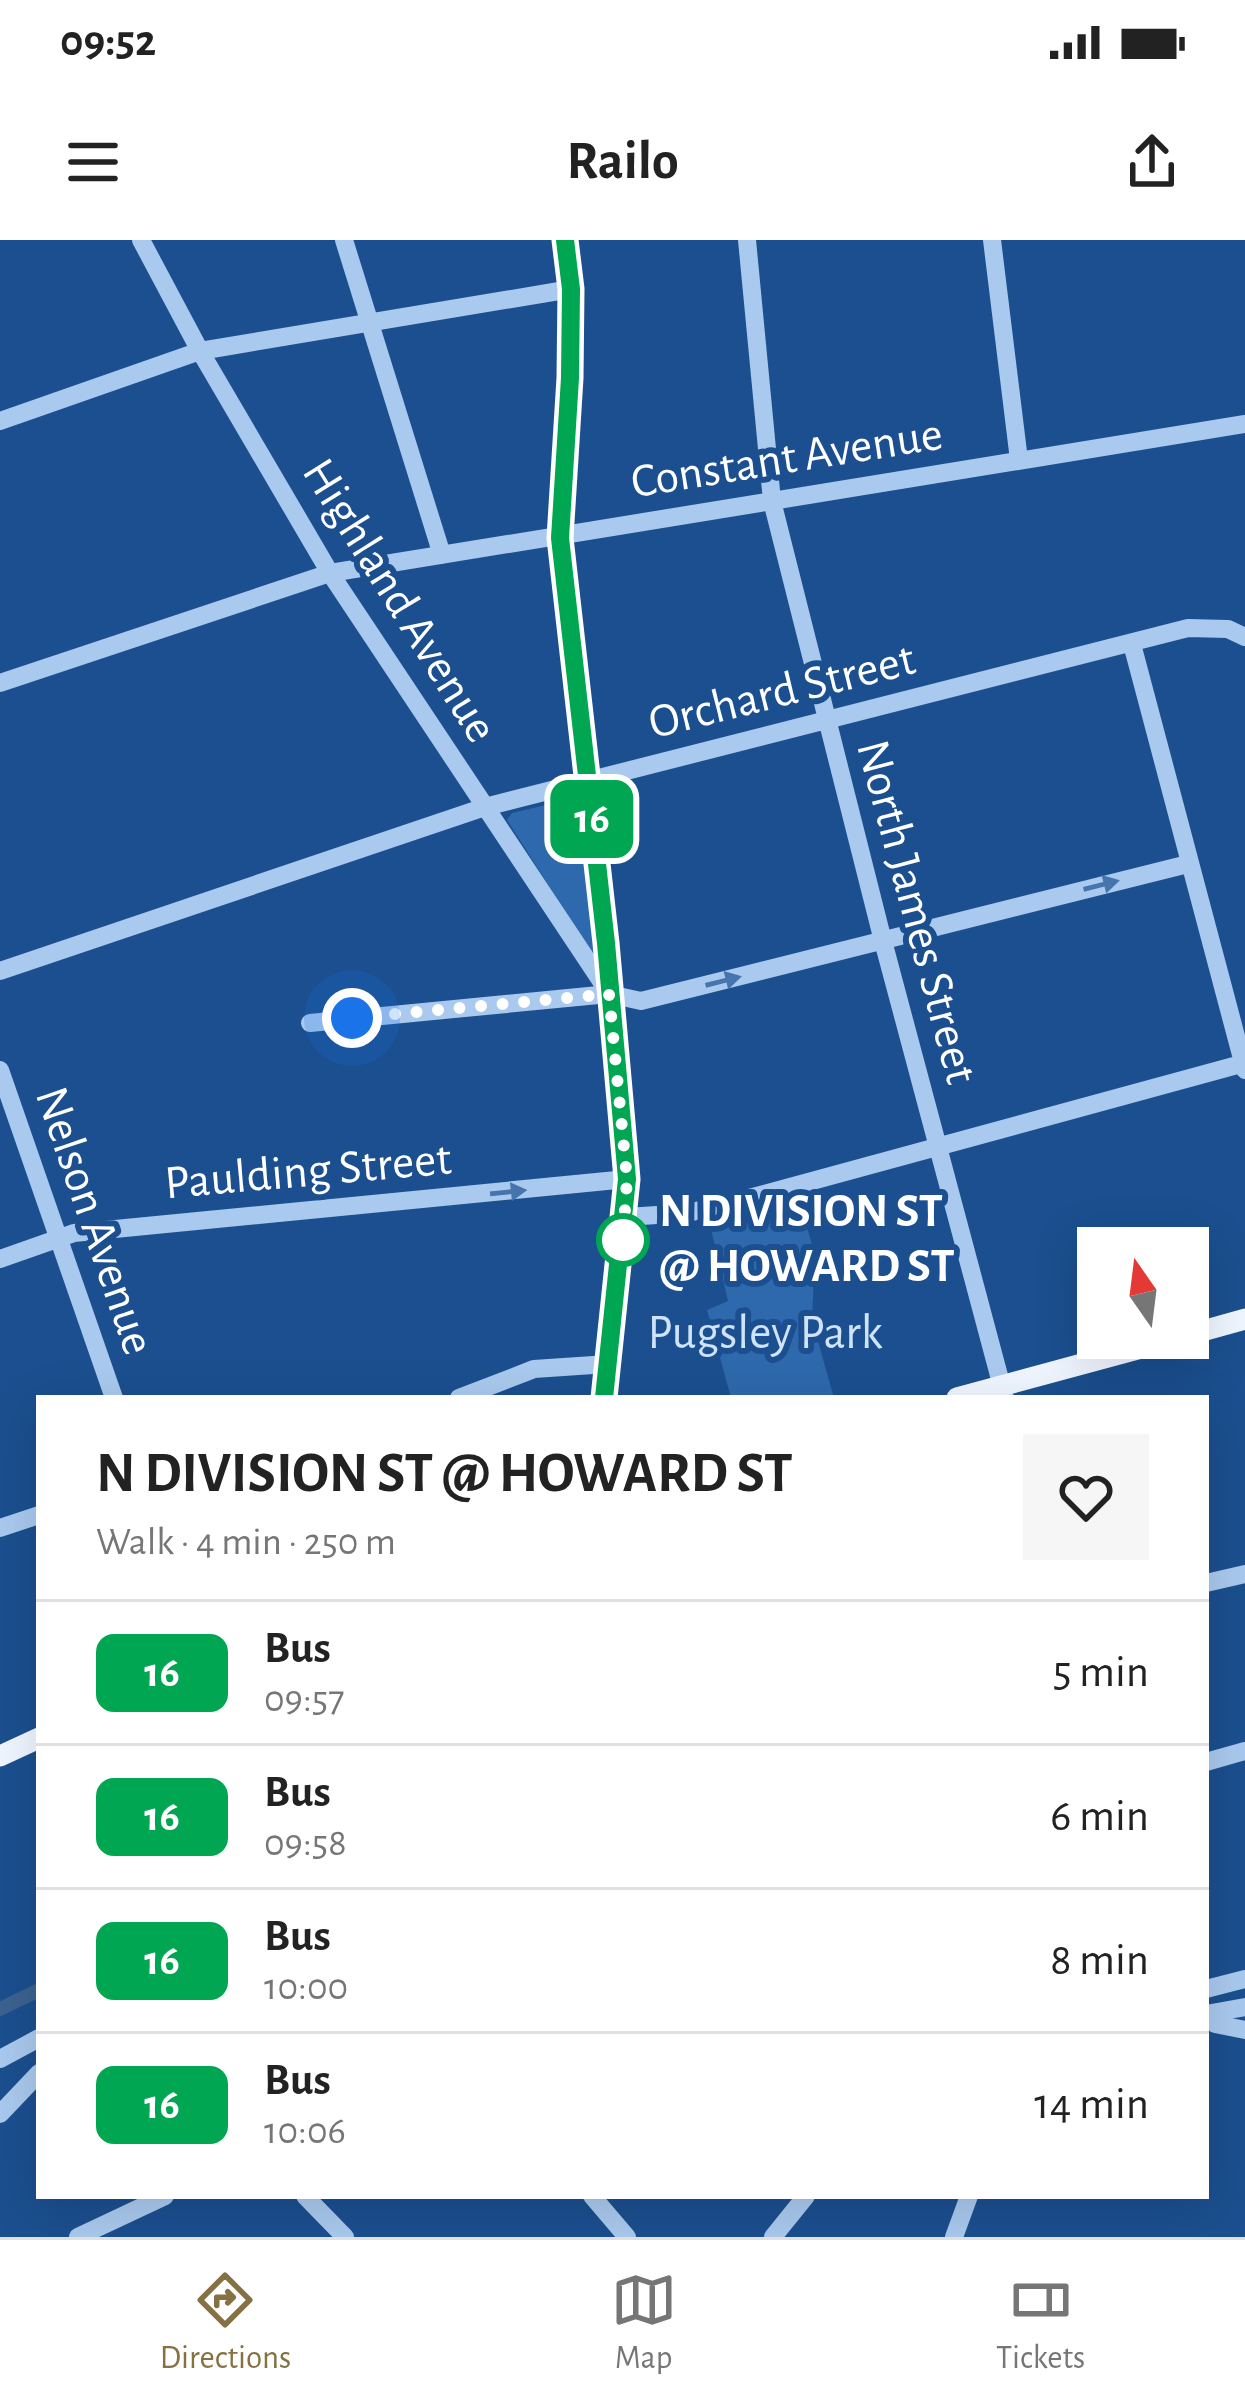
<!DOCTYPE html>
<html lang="en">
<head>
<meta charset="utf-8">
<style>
  :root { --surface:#fff; --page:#f6f6f6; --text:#222; --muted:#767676; --line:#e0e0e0; --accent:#857141 }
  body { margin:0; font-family:"Alegreya Sans",sans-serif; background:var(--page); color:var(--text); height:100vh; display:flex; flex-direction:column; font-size:45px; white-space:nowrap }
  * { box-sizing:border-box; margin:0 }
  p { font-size:39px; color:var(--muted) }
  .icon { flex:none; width:66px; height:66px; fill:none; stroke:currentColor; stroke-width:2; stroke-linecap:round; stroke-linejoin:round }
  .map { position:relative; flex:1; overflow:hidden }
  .drawer { position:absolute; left:36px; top:1155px; width:1173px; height:804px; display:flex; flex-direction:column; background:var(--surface); border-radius:0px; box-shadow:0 12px 48px #0002 }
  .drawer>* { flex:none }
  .badge { padding:0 24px; border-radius:18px; font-size:42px; line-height:78px }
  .needle { width:78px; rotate:346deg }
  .fabs { position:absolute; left:1077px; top:987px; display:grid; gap:24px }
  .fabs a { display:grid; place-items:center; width:132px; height:132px; border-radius:0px; background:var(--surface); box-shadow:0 12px 48px #0002; font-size:60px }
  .you { position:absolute; width:60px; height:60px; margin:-30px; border:9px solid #fff; border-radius:50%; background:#1a73e8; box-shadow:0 0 0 18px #1a73e833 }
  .map>.badge { position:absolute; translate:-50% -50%; box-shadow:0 0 0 6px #fff }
  .round { display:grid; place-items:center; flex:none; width:126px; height:126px; border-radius:0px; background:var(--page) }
  .head { display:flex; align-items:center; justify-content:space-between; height:204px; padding:0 60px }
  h1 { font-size:57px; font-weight:700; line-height:90px }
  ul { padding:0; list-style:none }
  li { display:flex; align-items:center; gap:36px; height:144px; padding:0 60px; border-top:3px solid var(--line) }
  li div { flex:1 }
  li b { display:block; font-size:45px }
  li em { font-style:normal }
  li .badge { min-width:132px; font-weight:700; text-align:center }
  .status { display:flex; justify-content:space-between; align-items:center; height:84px; padding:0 60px; background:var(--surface); direction:ltr }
  .status svg { height:33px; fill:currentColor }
  header { display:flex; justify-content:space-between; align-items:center; height:156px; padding:0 60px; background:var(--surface); font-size:54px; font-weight:700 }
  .menu { display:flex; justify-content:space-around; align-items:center; height:168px; border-top:3px solid var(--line); background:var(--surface); font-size:33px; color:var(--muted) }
  .menu a { display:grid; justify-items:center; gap:6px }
  .menu .current { color:var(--accent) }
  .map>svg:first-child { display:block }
  .green { fill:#2e69ad }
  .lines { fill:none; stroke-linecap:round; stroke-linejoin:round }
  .canal { stroke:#3c6290; stroke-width:14 }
  .minor { stroke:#a9c9ee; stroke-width:18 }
  .major { stroke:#f0f6ff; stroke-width:21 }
  .oneway { fill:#4674ac }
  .line-casing { stroke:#fff; stroke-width:27 }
  .line { stroke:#00a651; stroke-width:18 }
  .walk { stroke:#fff; stroke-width:12; stroke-dasharray:0 21.6 }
  .stop-dot { fill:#fff; stroke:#00a651; stroke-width:6 }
  .labels { text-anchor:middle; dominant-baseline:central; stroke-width:12; stroke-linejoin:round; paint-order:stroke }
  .street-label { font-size:48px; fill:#fff; stroke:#1b4f8f }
  .stop-label { font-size:48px; font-weight:bold; fill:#fff; stroke:#1b4f8f; text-anchor:start }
  .park-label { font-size:48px; fill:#cfe3fa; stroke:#1b4f8f }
</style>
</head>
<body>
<div class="status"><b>09:52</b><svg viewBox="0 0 49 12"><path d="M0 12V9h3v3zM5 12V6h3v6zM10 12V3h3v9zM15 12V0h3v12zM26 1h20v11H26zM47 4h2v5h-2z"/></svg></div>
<header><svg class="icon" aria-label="menu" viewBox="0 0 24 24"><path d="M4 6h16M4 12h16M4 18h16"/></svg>Railo<svg class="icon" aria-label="share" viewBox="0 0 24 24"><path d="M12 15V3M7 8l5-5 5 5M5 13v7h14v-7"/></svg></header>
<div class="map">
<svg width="1245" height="1997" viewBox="0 0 1245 1997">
  <rect width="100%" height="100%" fill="#1b4f8f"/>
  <path class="green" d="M571 559 580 564 596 710 591 712 507 580 512 573Z
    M796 950 815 1015 812 1080 834 1158H731L707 1070 728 1061 706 968Z"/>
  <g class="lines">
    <path class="canal" d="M0 1769 39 1750"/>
    <path class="minor" d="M141 0 200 111 330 333 607 750
      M344 0 442 315
      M565 0 571 49 570 138 560 297 606 703 627 939 604 1158
      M747 0 772 261 883 701 1005 1158
      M992 0 1019 220
      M0 181 200 111 571 49
      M1132 404 1245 830
      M0 443 330 333 1245 184
      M0 731 485 567 1188 388 1228 389 1245 397
      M310 783 609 754 641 761 1188 624
      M0 830 114 1158
      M626 977 688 973 753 957 1245 823
      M0 1019 74 993 627 939
      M459 1158 534 1129 608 1124
      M0 1288 39 1275
      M1206 1343 1245 1334
      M1206 1522 1245 1511
      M1206 1749 1245 1739
      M1206 1774 1215 1784 1245 1790
      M1206 1774 1245 1767
      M0 1819 39 1798
      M0 1874 39 1833
      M305 1956 345 1997
      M592 1956 627 1997
      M78 1997 165 1956
      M773 1997 806 1956
      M954 1997 969 1956"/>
    <path class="major" d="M1188 1095 1245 1079
      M957 1158 1178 1098
      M0 1516 39 1498"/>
  </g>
  <defs><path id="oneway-solid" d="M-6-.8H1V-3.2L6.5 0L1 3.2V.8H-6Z" transform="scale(3)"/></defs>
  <g class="oneway">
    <use href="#oneway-solid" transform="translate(1101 645) rotate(-14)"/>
    <use href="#oneway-solid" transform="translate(723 741) rotate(-14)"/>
    <use href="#oneway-solid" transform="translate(508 952) rotate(-6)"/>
  </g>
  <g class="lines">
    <g class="line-casing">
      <path id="line" d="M565 0 571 49 570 138 560 298 606 703 627 939 604 1158"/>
    </g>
    <use href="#line" class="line"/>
    <path class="walk" d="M352 778 609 754 627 939 623 1000"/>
  </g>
  <circle class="stop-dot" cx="623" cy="1000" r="24"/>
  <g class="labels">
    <g class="street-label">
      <text transform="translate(787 219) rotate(-9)">Constant Avenue</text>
      <text transform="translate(399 361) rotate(58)">Highland Avenue</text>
      <text transform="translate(782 452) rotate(-14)">Orchard Street</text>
      <text transform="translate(916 672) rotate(75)">North James Street</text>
      <text transform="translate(308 932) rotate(-5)">Paulding Street</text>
      <text transform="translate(94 981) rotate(71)">Nelson Avenue</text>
    </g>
    <g class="stop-label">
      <text x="659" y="972">N DIVISION ST<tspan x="659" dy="55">@ HOWARD ST</tspan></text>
    </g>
    <g class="park-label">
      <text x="765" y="1094">Pugsley Park</text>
    </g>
  </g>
</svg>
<div class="fabs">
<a><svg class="needle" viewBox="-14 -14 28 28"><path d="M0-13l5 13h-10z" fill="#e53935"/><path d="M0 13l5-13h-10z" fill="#767676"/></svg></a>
</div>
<div class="you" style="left:352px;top:778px"></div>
<b class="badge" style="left:592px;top:579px;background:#00a651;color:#fff">16</b>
<section class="drawer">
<div class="head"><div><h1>N DIVISION ST @ HOWARD ST</h1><p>Walk · 4 min · 250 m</p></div><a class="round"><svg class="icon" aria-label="heart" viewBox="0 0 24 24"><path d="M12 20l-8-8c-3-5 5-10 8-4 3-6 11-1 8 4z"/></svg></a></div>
<ul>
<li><span class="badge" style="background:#00a651;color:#fff">16</span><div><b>Bus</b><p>09:57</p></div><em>5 min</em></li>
<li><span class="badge" style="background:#00a651;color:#fff">16</span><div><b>Bus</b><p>09:58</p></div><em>6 min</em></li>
<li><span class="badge" style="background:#00a651;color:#fff">16</span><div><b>Bus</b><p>10:00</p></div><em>8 min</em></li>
<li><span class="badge" style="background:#00a651;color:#fff">16</span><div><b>Bus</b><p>10:06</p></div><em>14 min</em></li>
</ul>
</section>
</div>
<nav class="menu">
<a class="current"><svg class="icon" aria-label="directions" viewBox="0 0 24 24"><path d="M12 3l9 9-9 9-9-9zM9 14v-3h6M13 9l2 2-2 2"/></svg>Directions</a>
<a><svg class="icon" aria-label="map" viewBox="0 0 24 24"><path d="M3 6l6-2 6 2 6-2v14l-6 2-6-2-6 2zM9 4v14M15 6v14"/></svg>Map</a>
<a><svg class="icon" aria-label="tickets" viewBox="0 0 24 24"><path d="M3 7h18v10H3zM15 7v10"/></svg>Tickets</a>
</nav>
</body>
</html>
